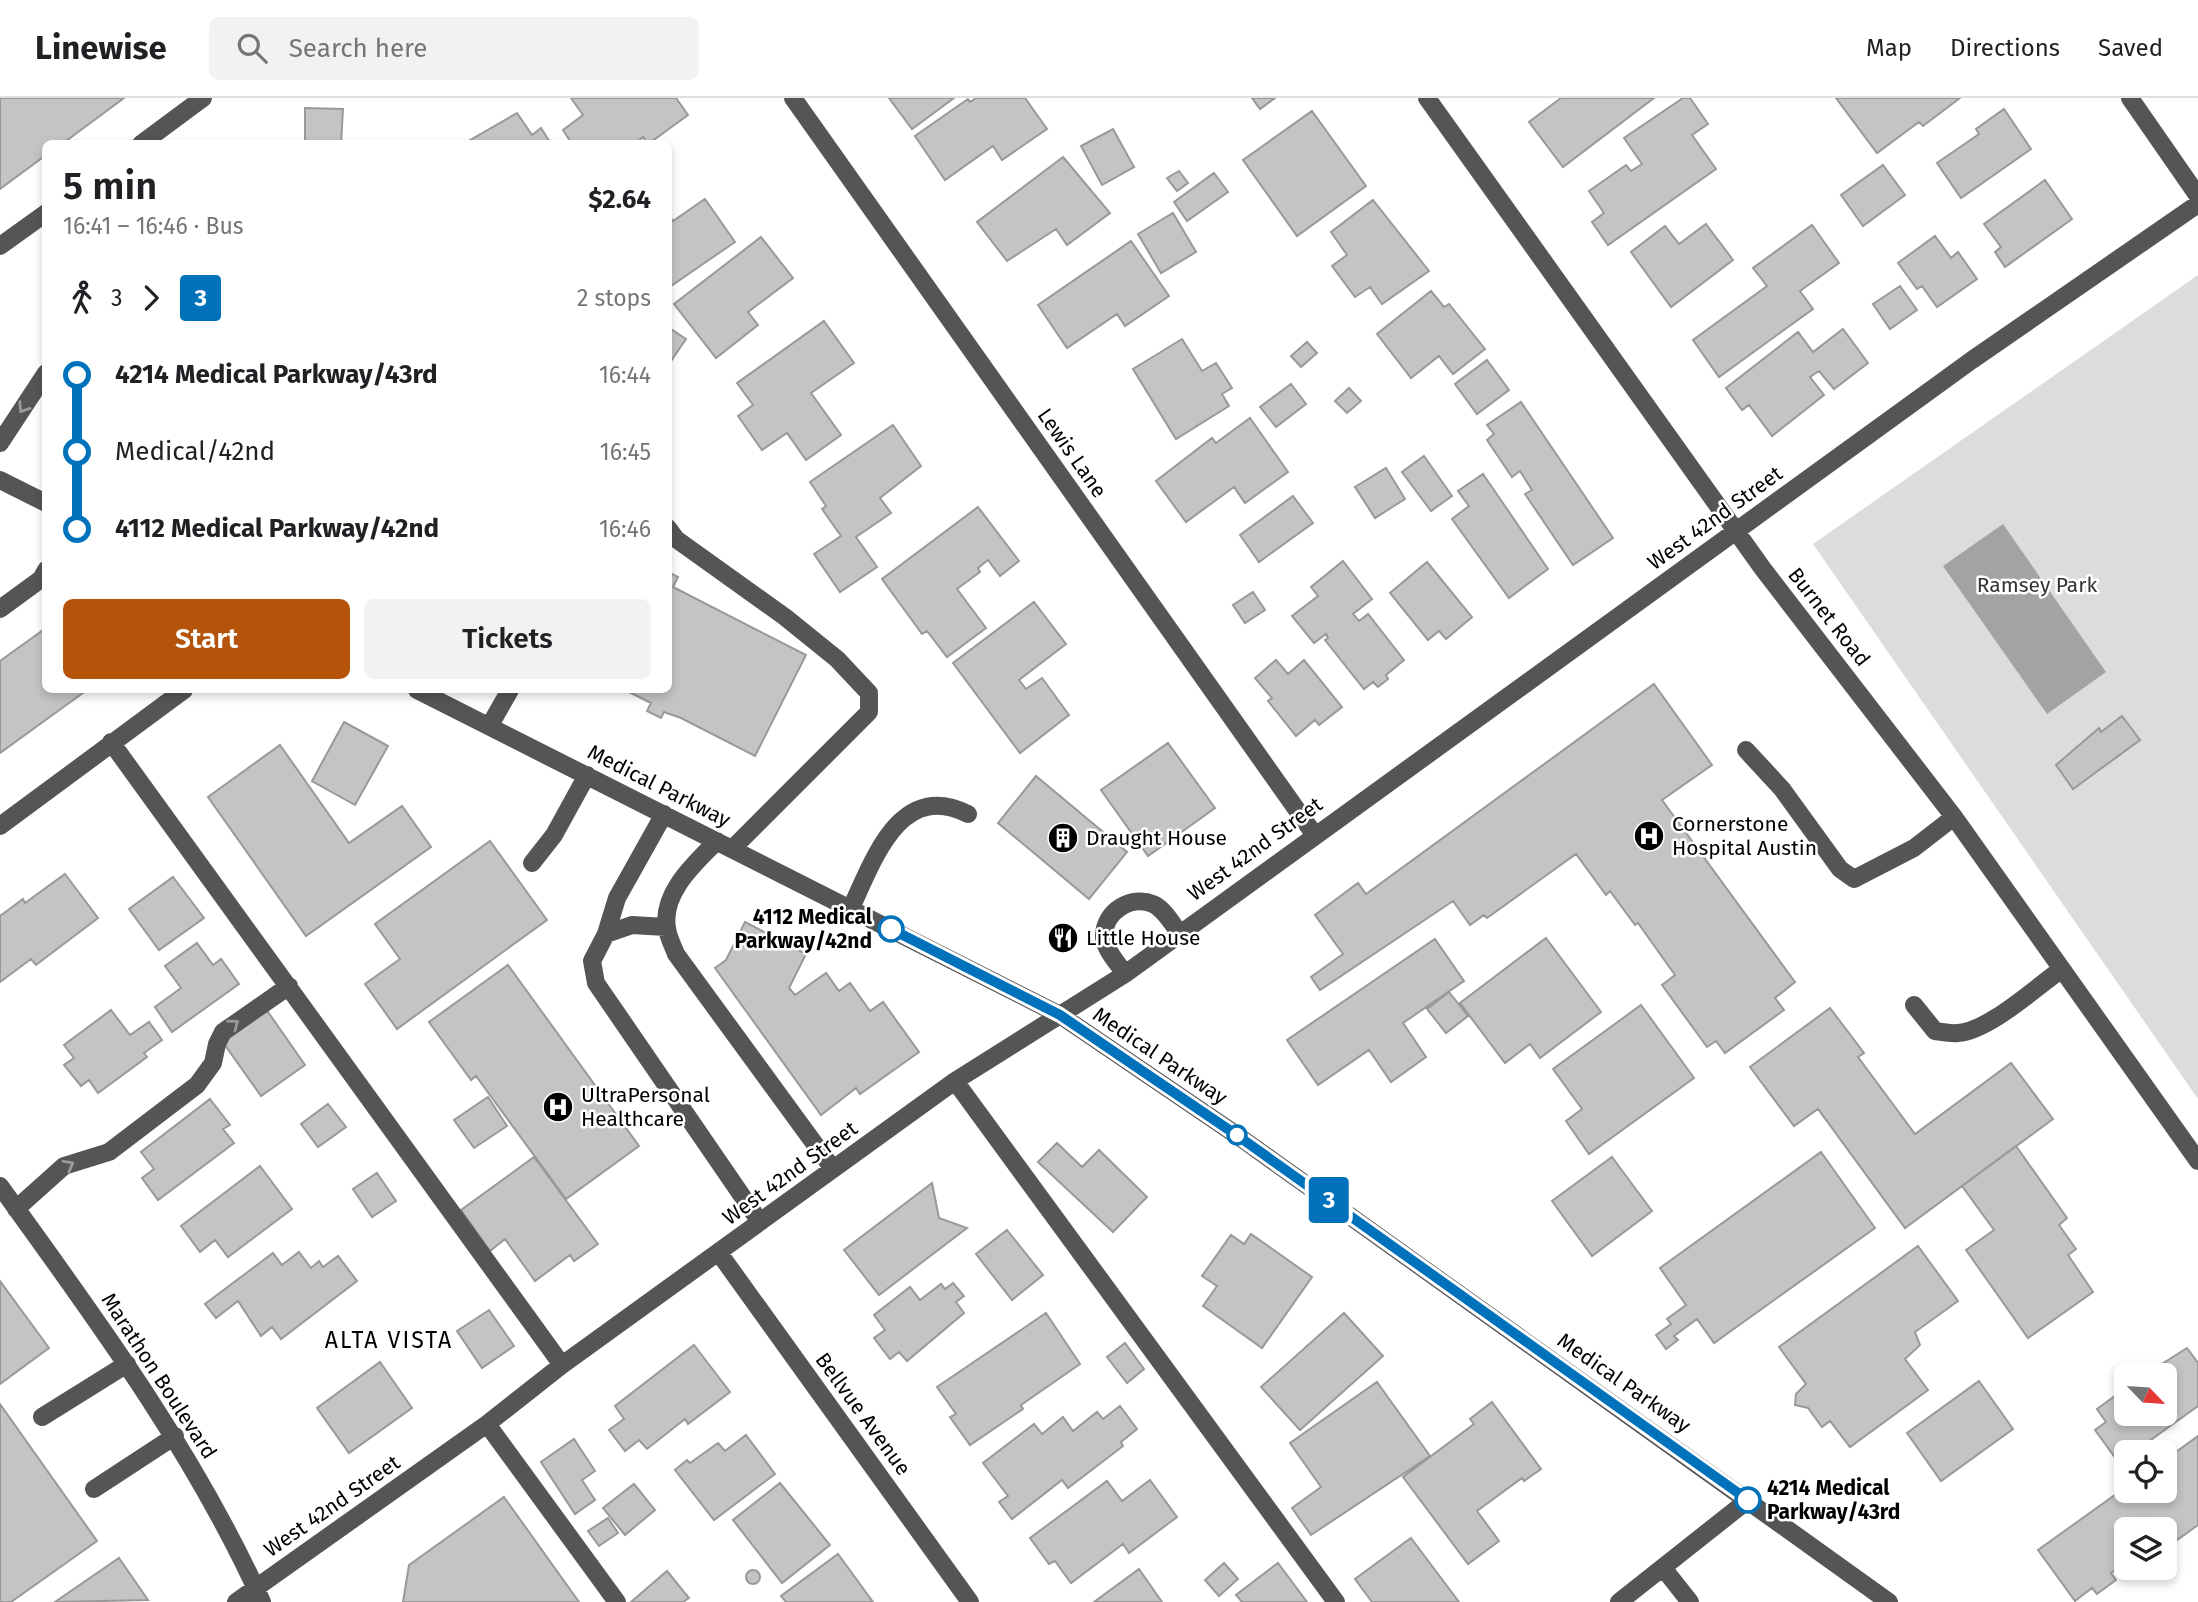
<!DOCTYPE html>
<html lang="en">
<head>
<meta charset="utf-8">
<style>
  :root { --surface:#fff; --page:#f2f2f2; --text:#202124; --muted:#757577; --line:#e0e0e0; --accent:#b45309 }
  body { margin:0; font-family:"Fira Sans",sans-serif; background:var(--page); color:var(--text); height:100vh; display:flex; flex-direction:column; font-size:26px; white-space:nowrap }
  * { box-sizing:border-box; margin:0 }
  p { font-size:23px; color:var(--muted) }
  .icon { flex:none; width:38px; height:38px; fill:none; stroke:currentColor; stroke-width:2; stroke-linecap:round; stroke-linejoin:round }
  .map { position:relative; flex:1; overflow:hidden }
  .details { position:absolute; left:42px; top:42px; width:630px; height:553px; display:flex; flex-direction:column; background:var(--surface); border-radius:10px; box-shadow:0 4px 10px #0003 }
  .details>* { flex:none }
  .badge { padding:0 14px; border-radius:5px; font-size:24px; line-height:46px }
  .needle { width:46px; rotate:115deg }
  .fabs { position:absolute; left:2114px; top:1265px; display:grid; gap:14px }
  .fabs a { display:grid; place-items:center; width:63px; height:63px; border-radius:10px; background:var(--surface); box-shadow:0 4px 10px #0003; font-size:35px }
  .map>.badge { position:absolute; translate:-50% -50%; box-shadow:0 0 0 4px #fff }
  .legs { display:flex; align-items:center; gap:10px; height:77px; padding:0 21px; font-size:23px }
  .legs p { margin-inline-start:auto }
  .summary { display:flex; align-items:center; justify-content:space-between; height:119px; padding:0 21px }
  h1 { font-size:38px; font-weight:600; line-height:52px }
  .button { display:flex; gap:14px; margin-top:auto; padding:14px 21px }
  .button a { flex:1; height:80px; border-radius:10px; background:var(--accent); color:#fff; font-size:28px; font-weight:600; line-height:80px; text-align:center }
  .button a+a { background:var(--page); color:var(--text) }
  ul { padding:0 21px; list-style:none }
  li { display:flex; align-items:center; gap:24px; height:77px; font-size:26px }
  li i { display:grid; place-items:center; width:10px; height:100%; margin:0 9px; background:currentColor }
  li i::after { content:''; width:18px; height:18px; margin:-9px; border:5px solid; border-radius:50%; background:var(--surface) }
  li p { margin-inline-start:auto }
  li:first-child i { background:linear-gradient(#0000 50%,currentColor 0) }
  li:last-child i { background:linear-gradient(currentColor 50%,#0000 0) }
  header { display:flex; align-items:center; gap:42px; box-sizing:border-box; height:98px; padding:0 35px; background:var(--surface); border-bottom:2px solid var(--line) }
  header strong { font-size:33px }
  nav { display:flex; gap:38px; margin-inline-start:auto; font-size:24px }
  .search { width:490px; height:63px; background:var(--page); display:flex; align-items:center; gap:18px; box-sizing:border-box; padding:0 24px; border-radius:10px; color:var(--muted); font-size:26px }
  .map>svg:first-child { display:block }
  .green { fill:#dcdcdc }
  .water { fill:#a3a3a3 }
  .building { fill:#c4c4c4; stroke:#999; stroke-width:2 }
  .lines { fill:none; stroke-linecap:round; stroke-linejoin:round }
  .minor { stroke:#555; stroke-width:18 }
  .oneway { stroke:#999 }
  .line-1-casing { stroke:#fff; stroke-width:16 }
  .line-1 { stroke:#0072bc; stroke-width:10 }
  .stop-1-dot { fill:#fff; stroke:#0072bc; stroke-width:3.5 }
  .labels { text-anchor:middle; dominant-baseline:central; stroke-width:5; stroke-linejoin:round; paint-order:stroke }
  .street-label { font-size:21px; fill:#000; stroke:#fff }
  .park-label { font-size:21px; fill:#333; stroke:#fff }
  .poi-label { font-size:21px; fill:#000; stroke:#fff; text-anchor:start }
  .stop-label { font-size:21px; font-weight:bold; fill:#000; stroke:#fff; text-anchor:end }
  .neighbourhood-label { font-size:23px; letter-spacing:2px; fill:#000; stroke:#fff }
</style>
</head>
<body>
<header>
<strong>Linewise</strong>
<div class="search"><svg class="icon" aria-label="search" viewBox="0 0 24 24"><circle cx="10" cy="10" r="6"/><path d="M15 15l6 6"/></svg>Search here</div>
<nav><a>Map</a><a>Directions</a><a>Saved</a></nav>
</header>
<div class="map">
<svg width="2198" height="1504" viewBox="0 0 2198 1504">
  <rect width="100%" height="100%" fill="#fff"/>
  <path class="green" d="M2198 177V1001L1813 446Z"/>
  <path class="water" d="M2003 426 2106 574 2047 616 1943 468Z"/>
  <path class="building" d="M0 0H124L62 46H46V57L0 91Z
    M571 0H676L688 17 648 46 643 39 634 46H572L563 32 583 17Z
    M889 0H954L912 31Z
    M976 0H1025L1047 31 1002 62 993 48 945 82 915 38 968 1 970 4Z
    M1252 0H1275L1260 11Z
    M1561 0H1654L1563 69 1529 24Z
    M1683 0H1690L1708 26 1692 37 1716 71 1608 147 1592 124 1604 115 1589 93 1626 67 1631 73 1642 66 1624 40Z
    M1836 0H1960L1923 28 1919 24 1877 55Z
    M305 10 343 11 341 46H305Z
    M2004 11 2031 51 1961 100 1937 65 1979 36 1976 31Z
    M1312 13 1366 88 1297 138 1243 62Z
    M517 15 532 37 541 30 551 46 465 45Z
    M1113 31 1134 69 1102 87 1081 48Z
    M1063 59 1110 115 1067 147 1056 131 1007 163 977 124Z
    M1883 67 1905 97 1863 128 1841 97Z
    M1179 73 1188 85 1177 93 1167 80Z
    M1214 75 1228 94 1187 123 1174 104Z
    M2045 82 2072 121 2005 169 1995 154 2001 149 1984 126Z
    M705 101 735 144 668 190V116L673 123Z
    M1373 102 1429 173 1382 206 1370 189 1355 199 1332 168 1347 157 1331 134Z
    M1173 115 1196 154 1161 175 1138 136Z
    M1706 126 1733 162 1671 209 1631 154 1665 128 1679 146Z
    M1812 127 1839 165 1800 193 1813 211 1719 279 1693 242 1767 188 1753 170Z
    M1935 138 1951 160 1958 154 1977 181 1937 209 1922 188 1917 191 1898 165Z
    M761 139 793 180 748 214 758 227 716 260 674 206Z
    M1131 143 1169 198 1125 228 1117 216 1067 250 1038 207Z
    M1900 188 1917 212 1890 231 1873 206Z
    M1431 193 1444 209 1449 206 1485 251 1453 276 1439 258 1411 280 1377 236Z
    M824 223 854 265 811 295 841 337 806 362 787 335 762 352 738 318 753 307 737 285Z
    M668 229 686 241 669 266H668Z
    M1843 231 1868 265 1834 291 1819 273 1810 279 1824 297 1772 338 1749 307 1742 312 1726 290 1798 234 1813 254Z
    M1182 241 1202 273 1216 265 1232 290 1222 296 1229 308 1176 341 1133 271Z
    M1307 244 1317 255 1301 269 1291 258Z
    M1487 262 1509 292 1477 316 1455 286Z
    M1291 286 1306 306 1276 329 1260 309Z
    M1349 290 1361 303 1347 315 1335 303Z
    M1521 304 1613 440 1573 467 1525 396 1532 392 1520 373 1512 379 1487 342 1494 336 1487 327Z
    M1250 320 1288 374 1245 405 1234 389 1186 424 1156 383 1212 340 1216 345Z
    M893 327 921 368 880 400 891 415 856 439 877 469 840 494 814 456 841 438 822 411 826 408 810 384Z
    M1424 358 1452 398 1431 413 1402 374Z
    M1386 370 1405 401 1375 420 1355 389Z
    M1483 376 1548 471 1509 500 1452 421 1469 408 1458 393Z
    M1293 398 1313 425 1259 464 1240 437Z
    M978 409 1019 463 1000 478 988 462 978 470 980 474 957 491 986 530 947 559 927 533 922 536 882 481Z
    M1343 463 1372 501 1353 516 1359 523 1368 516 1404 562 1386 577 1388 581 1378 589 1373 584 1364 591 1325 542 1328 540 1326 536 1314 545 1292 518 1318 498 1311 489Z
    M1427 464 1472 519 1446 541 1439 533 1428 542 1390 495Z
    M668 474 678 479 673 489 806 557 755 658 681 620 664 614 661 620 647 613 651 605 625 592H668Z
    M1253 494 1265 512 1245 525 1233 507Z
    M1034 504 1066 546 1019 582 1026 591 1042 580 1069 617 1020 655 953 565Z
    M46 530V592H87L0 655V563Z
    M1276 562 1288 576 1304 562 1342 609 1319 627 1315 622 1296 638 1268 603 1272 600 1255 580Z
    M1654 586 1712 667 1662 702 1795 884 1775 900 1784 912 1725 955 1716 943 1707 949 1662 887 1675 877 1638 825 1635 827 1610 793 1606 797 1576 756 1487 820 1484 817 1470 827 1453 803 1320 892 1311 879 1343 856 1315 817 1358 785 1366 796Z
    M2122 618 2140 642 2073 691 2056 667 2099 630 2101 634Z
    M344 624 388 648 355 707 312 683Z
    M1168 645 1215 710 1148 758 1101 692Z
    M280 647 349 745 402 708 431 749 306 838 208 699Z
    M1036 678 1127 754 1089 801 998 725Z
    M490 743 547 822 397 931 365 886 400 861 375 826Z
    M65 776 98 820 36 867 31 861 0 884V818L23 801 25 805Z
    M173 779 204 820 159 852 129 811Z
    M745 824 806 856 789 890 795 897 826 875 839 893 850 885 870 913 883 904 919 954 860 996 856 990 821 1017 715 870 726 862Z
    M1546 840 1601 914 1540 960 1530 946 1505 965 1460 905Z
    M1435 841 1464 883 1403 925 1426 959 1391 984 1369 952 1318 987 1287 942Z
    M197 845 213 867 221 861 239 886 172 934 155 909 181 890 165 868Z
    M508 867 639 1048 566 1101 476 978 471 982 429 924Z
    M1449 894 1468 918 1446 935 1427 911Z
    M1641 907 1694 980 1589 1056 1566 1023 1582 1011 1553 971Z
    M1830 910 1864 955 1858 959 1915 1036 2011 965 2053 1021 1905 1130 1818 1011 1794 1028 1750 969Z
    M266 911 305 967 261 998 222 943Z
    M111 912 130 937 149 924 162 942 144 955 147 959 98 995 89 982 81 988 64 967 74 960 64 947Z
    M488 999 507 1028 474 1050 454 1022Z
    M210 1001 230 1027 223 1031 234 1045 158 1102 142 1080 154 1071 141 1054Z
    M328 1006 346 1029 318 1049 301 1026Z
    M1057 1045 1082 1069 1099 1052 1147 1099 1113 1134 1038 1064Z
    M2016 1048 2067 1120 2059 1127 2076 1151 2068 1157 2093 1194 2028 1240 1966 1152 1994 1132 1962 1088Z
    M1821 1054 1875 1130 1714 1245 1697 1221 1674 1238 1678 1242 1666 1251 1656 1237 1671 1226 1667 1221 1686 1207 1660 1170Z
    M534 1059 598 1146 574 1163 570 1157 535 1183 505 1141 490 1153 461 1112Z
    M1612 1059 1652 1113 1592 1158 1552 1103Z
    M260 1068 292 1111 228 1159 215 1142 200 1154 181 1128Z
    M377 1075 396 1103 372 1119 353 1091Z
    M932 1085 939 1120 967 1130 879 1197 844 1152Z
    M1007 1132 1043 1177 1012 1202 976 1156Z
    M1251 1136 1312 1179 1262 1250 1203 1208 1217 1188 1202 1178 1231 1137 1244 1146Z
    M1918 1148 1958 1203 1915 1234 1920 1247 1905 1261 1928 1292 1850 1349 1830 1323 1822 1329 1808 1310 1795 1307 1796 1296 1806 1286 1779 1249Z
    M299 1154 311 1170 319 1163 323 1169 338 1158 357 1183 281 1241 272 1229 261 1238 238 1203 216 1220 205 1206 273 1155 282 1167Z
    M0 1183 49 1250 0 1286Z
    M953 1185 964 1198 956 1204 964 1215 907 1263 899 1254 890 1261 874 1240 885 1232 874 1217 910 1189 920 1202 941 1186 945 1191Z
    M489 1212 514 1248 482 1270 457 1233Z
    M1046 1215 1080 1266 1021 1307 1023 1311 970 1347 950 1319 956 1316 937 1289Z
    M1344 1215 1383 1258 1300 1332 1261 1289Z
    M1125 1245 1144 1271 1127 1285 1107 1259Z
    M694 1247 730 1294 688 1326 685 1321 647 1351 639 1342 625 1353 609 1332 624 1321 615 1308Z
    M2187 1250 2198 1265V1308L2134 1354H2126V1360L2119 1365 2095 1332 2106 1324 2097 1311 2126 1290V1316H2165V1278H2143Z
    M380 1264 412 1310 349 1355 317 1310Z
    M1979 1283 2013 1331 1941 1383 1907 1335Z
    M1377 1284 1430 1358 1311 1437 1292 1410 1321 1389 1290 1345Z
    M1492 1304 1541 1371 1524 1383 1522 1380 1477 1413 1499 1443 1468 1466 1403 1379 1474 1326 1470 1321Z
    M0 1306 97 1443 11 1504H0Z
    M1120 1308 1137 1331 1121 1344 1123 1348 1068 1390 1062 1382 1012 1421 999 1404 1008 1398 983 1365 1034 1326 1042 1336 1063 1319 1073 1333 1097 1314 1103 1321Z
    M746 1337 775 1376 714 1422 675 1372 687 1362 690 1365 718 1345 725 1353Z
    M2198 1338V1427L2173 1445 2165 1437V1432H2126V1464L2111 1475 2116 1482 2097 1496 2092 1490 2075 1503 2038 1452 2126 1389V1393H2165V1362Z
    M574 1341 595 1373 582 1382 595 1402 575 1416 541 1364Z
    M1150 1382 1177 1419 1129 1455 1123 1446 1071 1485 1055 1463 1049 1466 1030 1440 1107 1383 1122 1403Z
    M780 1385 830 1447 782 1485 733 1422Z
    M634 1386 655 1412 625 1437 603 1410Z
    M504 1399 579 1504H403L409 1467Z
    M608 1420 618 1435 599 1448 588 1433Z
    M1411 1440 1459 1504H1372L1355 1481Z
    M838 1456 873 1504H786L781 1498Z
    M119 1460 148 1502 55 1504Z
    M1224 1465 1238 1481 1219 1498 1205 1482Z
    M1278 1465 1307 1504H1242L1236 1497Z
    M1139 1471 1162 1504H1094Z
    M746 1479a7 7 0 1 1 14 0a7 7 0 1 1-14 0Z
    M667 1473 689 1500 683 1504H631Z"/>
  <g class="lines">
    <path class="minor" d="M793 0 1314 736
      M1427 0 1763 471 1954 719 2198 1063
      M2130 0 2198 98
      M141 46 203 0
      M0 148 46 115
      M0 345 46 275
      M0 382 46 405
      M668 430 676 441 785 519 837 561 869 595V614L732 751
      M0 511 41 481 46 472
      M417 592 1060 917 1238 1038 1889 1504
      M490 627 510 592
      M111 644 562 1267
      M1746 652 1782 691 1840 771 1854 781 1914 750 1954 719
      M0 728 184 592
      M717 743C695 765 661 795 667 830 668 839 673 848 676 856L833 1071
      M532 765 554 737 587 677
      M851 810C874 761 900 682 968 716
      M666 829 632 827 606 836 592 863 596 885 760 1124
      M606 836 617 800 664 716
      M1125 876C1118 865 1103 850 1104 837 1105 813 1131 797 1153 806 1164 811 1172 825 1179 835
      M1914 907 1935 933C1942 934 1951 936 1958 935 1989 933 2036 889 2062 871
      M955 983 1336 1504
      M0 1088C96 1221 194 1353 262 1504
      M16 1111 64 1068 109 1054 197 987 213 965 217 946 223 934 289 888
      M719 1155 970 1504
      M42 1319 127 1266
      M487 1326 617 1504
      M94 1391 175 1338
      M1664 1471 1690 1504
      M236 1504 487 1326 562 1267 955 983 1125 876 1972 262 2198 106
      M1619 1504 1748 1402"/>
  </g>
  <defs><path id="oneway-chevron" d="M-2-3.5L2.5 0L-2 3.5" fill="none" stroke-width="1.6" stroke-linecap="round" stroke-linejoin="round" transform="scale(1.75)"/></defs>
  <g class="oneway">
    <use href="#oneway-chevron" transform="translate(23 310) rotate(123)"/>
    <use href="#oneway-chevron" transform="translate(234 926) rotate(-37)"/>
    <use href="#oneway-chevron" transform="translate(69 1067) rotate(-29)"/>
  </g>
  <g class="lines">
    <g class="line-1-casing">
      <path id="line-1" d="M891 831 1060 917 1238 1038 1748 1402"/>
    </g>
    <use href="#line-1" class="line-1"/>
  </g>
  <defs>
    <g id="hospital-disc" transform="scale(1.575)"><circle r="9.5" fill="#000" stroke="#fff"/><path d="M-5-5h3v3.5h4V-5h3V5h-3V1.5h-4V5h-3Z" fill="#fff"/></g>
    <g id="building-disc" transform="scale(1.575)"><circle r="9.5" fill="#000" stroke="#fff"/><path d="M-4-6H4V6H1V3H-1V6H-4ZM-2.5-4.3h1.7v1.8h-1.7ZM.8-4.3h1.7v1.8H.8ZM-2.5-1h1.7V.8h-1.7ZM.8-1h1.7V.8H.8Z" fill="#fff"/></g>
    <g id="restaurant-disc" transform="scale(1.575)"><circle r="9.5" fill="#000" stroke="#fff"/><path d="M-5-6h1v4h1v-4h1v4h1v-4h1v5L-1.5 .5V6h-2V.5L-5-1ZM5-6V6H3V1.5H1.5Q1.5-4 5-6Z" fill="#fff"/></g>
  </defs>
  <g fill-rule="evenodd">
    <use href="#hospital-disc" x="1649" y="738"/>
    <use href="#building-disc" x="1063" y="740"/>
    <use href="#restaurant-disc" x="1063" y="840"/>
    <use href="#hospital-disc" x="558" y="1009"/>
  </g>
  <g class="stop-1-dot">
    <circle cx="891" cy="831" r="12"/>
    <circle cx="1237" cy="1037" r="9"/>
    <circle cx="1748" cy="1402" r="12"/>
  </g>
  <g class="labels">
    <g class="street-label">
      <text transform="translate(1072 355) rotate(55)">Lewis Lane</text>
      <text transform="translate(1715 420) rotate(-36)">West 42nd Street</text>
      <text transform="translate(1829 519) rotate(52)">Burnet Road</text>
      <text transform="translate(659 688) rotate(27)">Medical Parkway</text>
      <text transform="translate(1255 751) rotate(-36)">West 42nd Street</text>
      <text transform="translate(1160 958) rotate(34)">Medical Parkway</text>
      <text transform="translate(790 1075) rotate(-36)">West 42nd Street</text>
      <text transform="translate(159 1278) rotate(57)">Marathon Boulevard</text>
      <text transform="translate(1624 1285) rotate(35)">Medical Parkway</text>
      <text transform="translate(863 1316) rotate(54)">Bellvue Avenue</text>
      <text transform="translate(332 1408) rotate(-35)">West 42nd Street</text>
    </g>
    <g class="park-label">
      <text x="2037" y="487">Ramsey Park</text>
    </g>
    <g class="poi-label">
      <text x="1672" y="726">Cornerstone<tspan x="1672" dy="24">Hospital Austin</tspan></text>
      <text x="1086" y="740">Draught House</text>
      <text x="1086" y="840">Little House</text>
      <text x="581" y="997">UltraPersonal<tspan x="581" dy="24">Healthcare</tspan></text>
    </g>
    <g class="stop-label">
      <text x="872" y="819">4112 Medical<tspan x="872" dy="24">Parkway/42nd</tspan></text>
      <text x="1767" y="1390" text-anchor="start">4214 Medical<tspan x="1767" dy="24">Parkway/43rd</tspan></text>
    </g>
    <g class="neighbourhood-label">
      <text x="389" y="1242">ALTA VISTA</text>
    </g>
  </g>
</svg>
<div class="fabs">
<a><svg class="needle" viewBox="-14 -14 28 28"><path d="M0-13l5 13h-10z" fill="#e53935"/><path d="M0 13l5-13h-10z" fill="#757577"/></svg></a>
<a><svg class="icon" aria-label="locate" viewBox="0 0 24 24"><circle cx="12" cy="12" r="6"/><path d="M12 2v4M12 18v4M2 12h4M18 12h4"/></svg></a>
<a><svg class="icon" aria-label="layers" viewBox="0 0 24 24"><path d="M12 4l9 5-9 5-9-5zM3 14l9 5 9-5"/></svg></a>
</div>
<b class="badge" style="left:1329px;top:1102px;background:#0072bc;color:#fff">3</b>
<section class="details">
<div class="summary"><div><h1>5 min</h1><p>16:41 – 16:46 · Bus</p></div><b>$2.64</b></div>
<div class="legs"><svg class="icon" aria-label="walk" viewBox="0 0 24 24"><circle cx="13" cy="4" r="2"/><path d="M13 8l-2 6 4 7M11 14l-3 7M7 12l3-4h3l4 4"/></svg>3<svg class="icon" aria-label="forward" viewBox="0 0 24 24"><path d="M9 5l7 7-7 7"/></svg><b class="badge" style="background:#0072bc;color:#fff">3</b><p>2 stops</p></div>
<ul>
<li><i style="color:#0072bc"></i><b>4214 Medical Parkway/43rd</b><p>16:44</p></li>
<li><i style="color:#0072bc"></i><span>Medical/42nd</span><p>16:45</p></li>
<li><i style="color:#0072bc"></i><b>4112 Medical Parkway/42nd</b><p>16:46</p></li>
</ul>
<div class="button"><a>Start</a><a>Tickets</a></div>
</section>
</div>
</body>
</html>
